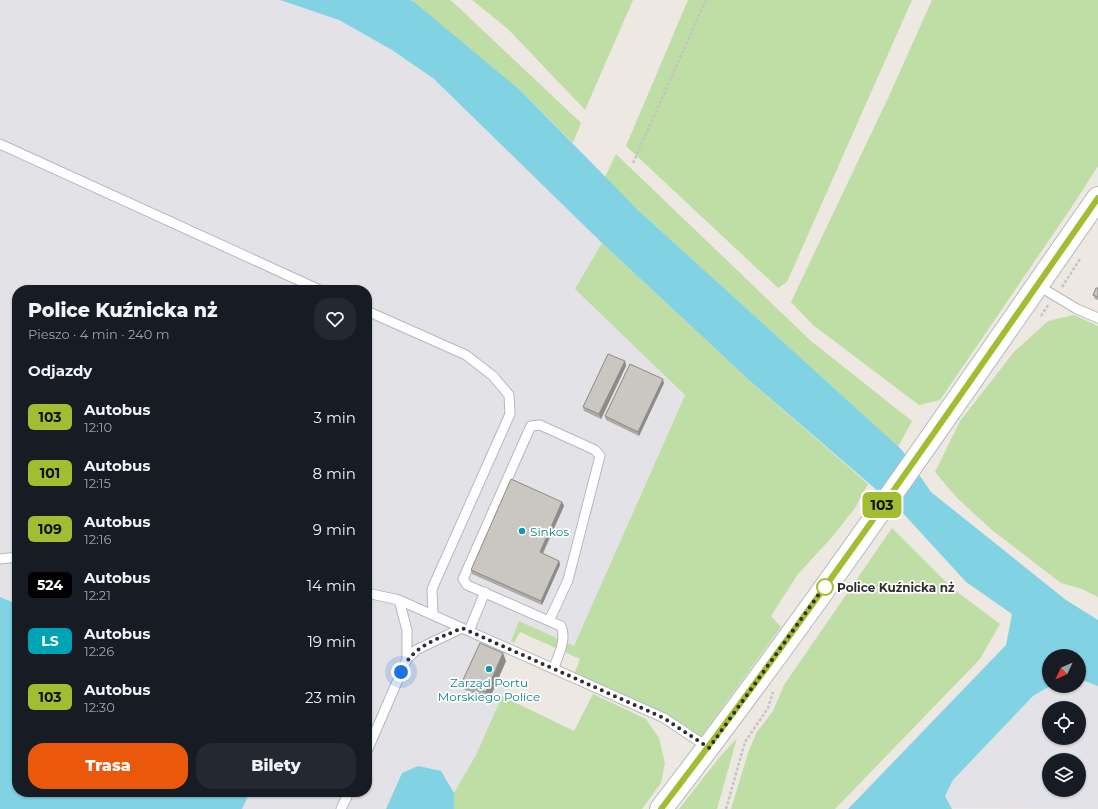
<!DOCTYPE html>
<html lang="pl">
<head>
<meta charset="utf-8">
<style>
  :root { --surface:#171b24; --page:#242831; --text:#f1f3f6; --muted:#9ea1a6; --accent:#ea580c }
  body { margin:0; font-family:Montserrat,sans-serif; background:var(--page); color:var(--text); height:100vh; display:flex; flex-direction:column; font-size:15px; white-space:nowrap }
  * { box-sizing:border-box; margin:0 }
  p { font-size:13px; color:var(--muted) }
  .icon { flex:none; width:22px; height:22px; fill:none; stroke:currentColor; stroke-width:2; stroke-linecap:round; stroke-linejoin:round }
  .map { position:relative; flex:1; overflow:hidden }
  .panel { position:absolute; left:12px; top:285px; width:360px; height:512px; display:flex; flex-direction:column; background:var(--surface); border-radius:16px; box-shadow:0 1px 3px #0004 }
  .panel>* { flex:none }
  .badge { padding:0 8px; border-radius:6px; font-size:14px; line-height:26px }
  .needle { width:26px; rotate:226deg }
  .fabs { position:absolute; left:1042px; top:649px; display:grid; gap:8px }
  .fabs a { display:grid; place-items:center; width:44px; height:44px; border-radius:50%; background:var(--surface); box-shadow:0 1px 3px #0004; font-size:20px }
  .you { position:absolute; width:20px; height:20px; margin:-10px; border:3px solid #fff; border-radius:50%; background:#1a73e8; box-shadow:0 0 0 6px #1a73e833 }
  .map>.badge { position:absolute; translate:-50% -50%; box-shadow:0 0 0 2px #fff }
  h2 { padding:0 16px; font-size:15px; line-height:36px }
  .round { display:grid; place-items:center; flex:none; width:42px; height:42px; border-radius:16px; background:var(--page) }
  .head { display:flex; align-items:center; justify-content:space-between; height:68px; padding:0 16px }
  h1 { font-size:19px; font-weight:800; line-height:30px }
  .action { display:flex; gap:8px; margin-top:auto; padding:8px 16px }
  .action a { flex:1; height:46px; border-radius:16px; background:var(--accent); color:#fff; font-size:16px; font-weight:800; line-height:46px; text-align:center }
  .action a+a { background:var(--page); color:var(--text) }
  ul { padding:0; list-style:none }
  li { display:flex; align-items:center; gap:12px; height:56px; padding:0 16px }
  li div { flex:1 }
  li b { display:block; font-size:15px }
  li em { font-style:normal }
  li .badge { min-width:44px; font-weight:700; text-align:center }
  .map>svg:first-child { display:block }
  .industrial { fill:#e3e2e7; fill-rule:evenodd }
  .green { fill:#bedea5 }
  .water { fill:#81d3e4 }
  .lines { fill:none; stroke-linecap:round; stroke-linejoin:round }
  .service-casing { stroke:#b5b8c0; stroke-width:11 }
  .secondary-casing { stroke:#b5b8c0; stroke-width:24 }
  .path { stroke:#c4c4c4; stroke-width:2.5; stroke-dasharray:3 2; stroke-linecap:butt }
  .service { stroke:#fff; stroke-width:9 }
  .secondary { stroke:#fff; stroke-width:22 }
  .wall { fill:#aeaaa5 }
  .shaded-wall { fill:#8d8b86 }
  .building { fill:#cac6c0; stroke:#8d8b86 }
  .line-casing { stroke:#fff; stroke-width:9 }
  .line { stroke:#a2bd31; stroke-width:6 }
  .walk { stroke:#2e2e2e; stroke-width:4; stroke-dasharray:0 7.2 }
  .culture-dot { fill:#0f9aa8; stroke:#fff; stroke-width:1.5 }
  .stop-dot { fill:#fff; stroke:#a2bd31; stroke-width:2 }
  .labels { text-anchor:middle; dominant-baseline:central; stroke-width:3.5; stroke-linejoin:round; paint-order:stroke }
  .culture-label { font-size:12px; fill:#0d838f; stroke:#fff; text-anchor:start }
  .stop-label { font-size:12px; font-weight:bold; fill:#2e2e2e; stroke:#fff; text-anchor:start }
</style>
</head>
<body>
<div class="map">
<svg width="1098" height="809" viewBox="0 0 1098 809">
  <rect width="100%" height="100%" fill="#eee8e2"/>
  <path class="industrial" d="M0 0H280L339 20 392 50 434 79 602 243 576 289 685 394 574 646 519 621 511 641 506 661 499 678 508 682 476 755 454 793 441 771 402 773 386 809H242L250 792H367V290H17V604L0 597Z
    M1079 679 1098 686V809L951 808 945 796 953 780 1033 696 1050 686H1079ZM1049 708H1079V738H1049ZM1049 760H1079V790H1049Z"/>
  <path class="green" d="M410 0H450L454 3 581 123 573 143 520 90Z
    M472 0H633L585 110 508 29Z
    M688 0H912L787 282 778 288 626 146Z
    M932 0H1098V166L1071 208 940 400 919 405 813 325 791 302 889 96Z
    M616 154 811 341 912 421 898 447 639 211 605 177Z
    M602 243 750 381 868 484 855 508 833 536 798 574 771 616 781 627 698 741 664 718 573 677 580 659 520 632 514 643 511 641 519 621 574 646 685 395 575 289Z
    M1074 315 1098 326V597L1082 589 1061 583 992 530 957 498 935 472 960 421 1014 352 1048 321Z
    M892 528 952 588 1000 624 980 659 835 809H731L749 750 757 732 773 711 784 685Z
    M593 694 646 719 659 738 665 763 661 783 642 809H454V793L476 755 502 696 574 731Z
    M737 738 717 809H679L719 758Z"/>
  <path class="water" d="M280 0H410L414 2 520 90 639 211 902 450 931 492 1066 600 1098 620V686L1079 679V656H1049L1050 686 1033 696 953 780 945 796 952 809H848L1006 645 1012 614 966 582 901 511 750 381 602 243 434 79 392 50 339 20Z
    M0 597 17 604V792H250L242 809H0Z
    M418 766 441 771 454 793V809H386L402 773Z"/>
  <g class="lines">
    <g class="service-casing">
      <path id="service" d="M0 144 320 290
        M1037 285 1077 309 1098 318
        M367 311 466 355 493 376 509 395 510 414 432 589 433 614
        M0 559 17 557
        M367 593 399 600 664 718 709 748
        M399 600 407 630V659
        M549 621 568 580 600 456 595 450 540 425 531 426 529 430 463 579 467 585 549 621 561 626C567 640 558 655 554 668
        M469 631 485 592
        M367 751 407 659 416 650 462 628
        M341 809 349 792"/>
    </g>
    <g class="secondary-casing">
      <path id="secondary" d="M661 809C814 611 955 403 1098 198"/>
    </g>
    <path class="path" d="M633 163 706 0
      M1062 287 1080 259
      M1041 316 1048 305
      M726 809 745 742 768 708 773 692"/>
    <use href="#service" class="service"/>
    <use href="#secondary" class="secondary"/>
  </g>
  <path class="wall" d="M1098 288V300L1095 299 1093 295Z
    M625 361 626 366 601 419 584 411 583 407Z
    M664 383 639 436 606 420 605 416Z
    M562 502 564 506 543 554 559 561 560 565 542 605 472 574 471 570Z
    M506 661 489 700 465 690 462 682Z"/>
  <path class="shaded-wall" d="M625 361 626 366 601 419 599 414Z
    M663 379 664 383 639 436 638 432Z
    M562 502 564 506 541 556 540 552Z
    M559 561 560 565 542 605 541 601Z
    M503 653 506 661 489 700 486 692Z"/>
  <path class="building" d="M1096 288H1098V297L1093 295Z
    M608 354 625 361 599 414 583 407Z
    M630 364 663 379 638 432 605 416Z
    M511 479 562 502 540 552 559 561 541 601 471 570Z
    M480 643 503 653 486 692 462 682Z"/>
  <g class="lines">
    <g class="line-casing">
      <path id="line" d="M661 809C813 610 955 403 1098 198"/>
    </g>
    <use href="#line" class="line"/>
    <path class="walk" d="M401 672C413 645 436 640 462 628L664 718 709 748 827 583 825 587"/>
  </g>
  <g class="culture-dot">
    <circle cx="522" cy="531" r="4"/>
    <circle cx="489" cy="669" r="4"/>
  </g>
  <circle class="stop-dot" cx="825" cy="587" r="8"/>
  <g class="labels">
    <g class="culture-label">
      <text x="530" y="531">Sinkos</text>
      <text x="489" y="682" text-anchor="middle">Zarząd Portu<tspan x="489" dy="14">Morskiego Police</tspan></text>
    </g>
    <g class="stop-label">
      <text x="837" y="587">Police Kuźnicka nż</text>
    </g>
  </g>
</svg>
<div class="fabs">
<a><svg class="needle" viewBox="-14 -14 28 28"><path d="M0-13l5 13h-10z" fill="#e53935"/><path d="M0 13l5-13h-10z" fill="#9ea1a6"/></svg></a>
<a><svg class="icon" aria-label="locate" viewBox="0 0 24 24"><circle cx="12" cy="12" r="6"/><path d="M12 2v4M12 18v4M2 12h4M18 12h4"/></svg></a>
<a><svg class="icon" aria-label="layers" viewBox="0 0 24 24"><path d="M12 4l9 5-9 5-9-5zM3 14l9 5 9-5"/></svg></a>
</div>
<div class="you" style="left:401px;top:672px"></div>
<b class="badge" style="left:882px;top:505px;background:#a2bd31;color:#111">103</b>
<section class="panel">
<div class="head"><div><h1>Police Kuźnicka nż</h1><p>Pieszo · 4 min · 240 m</p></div><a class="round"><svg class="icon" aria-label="heart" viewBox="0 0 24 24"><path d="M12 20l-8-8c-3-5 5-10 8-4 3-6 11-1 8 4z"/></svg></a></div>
<h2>Odjazdy</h2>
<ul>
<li><span class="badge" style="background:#a2bd31;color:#111">103</span><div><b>Autobus</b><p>12:10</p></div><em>3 min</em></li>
<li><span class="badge" style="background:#a2bd31;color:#111">101</span><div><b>Autobus</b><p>12:15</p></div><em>8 min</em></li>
<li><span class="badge" style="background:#a2bd31;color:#111">109</span><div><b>Autobus</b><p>12:16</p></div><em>9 min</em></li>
<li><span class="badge" style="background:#000;color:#fff">524</span><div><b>Autobus</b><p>12:21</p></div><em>14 min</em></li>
<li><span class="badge" style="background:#00a3b4;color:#fff">LS</span><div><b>Autobus</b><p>12:26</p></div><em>19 min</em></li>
<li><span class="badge" style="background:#a2bd31;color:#111">103</span><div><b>Autobus</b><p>12:30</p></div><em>23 min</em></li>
</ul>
<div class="action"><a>Trasa</a><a>Bilety</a></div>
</section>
</div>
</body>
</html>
